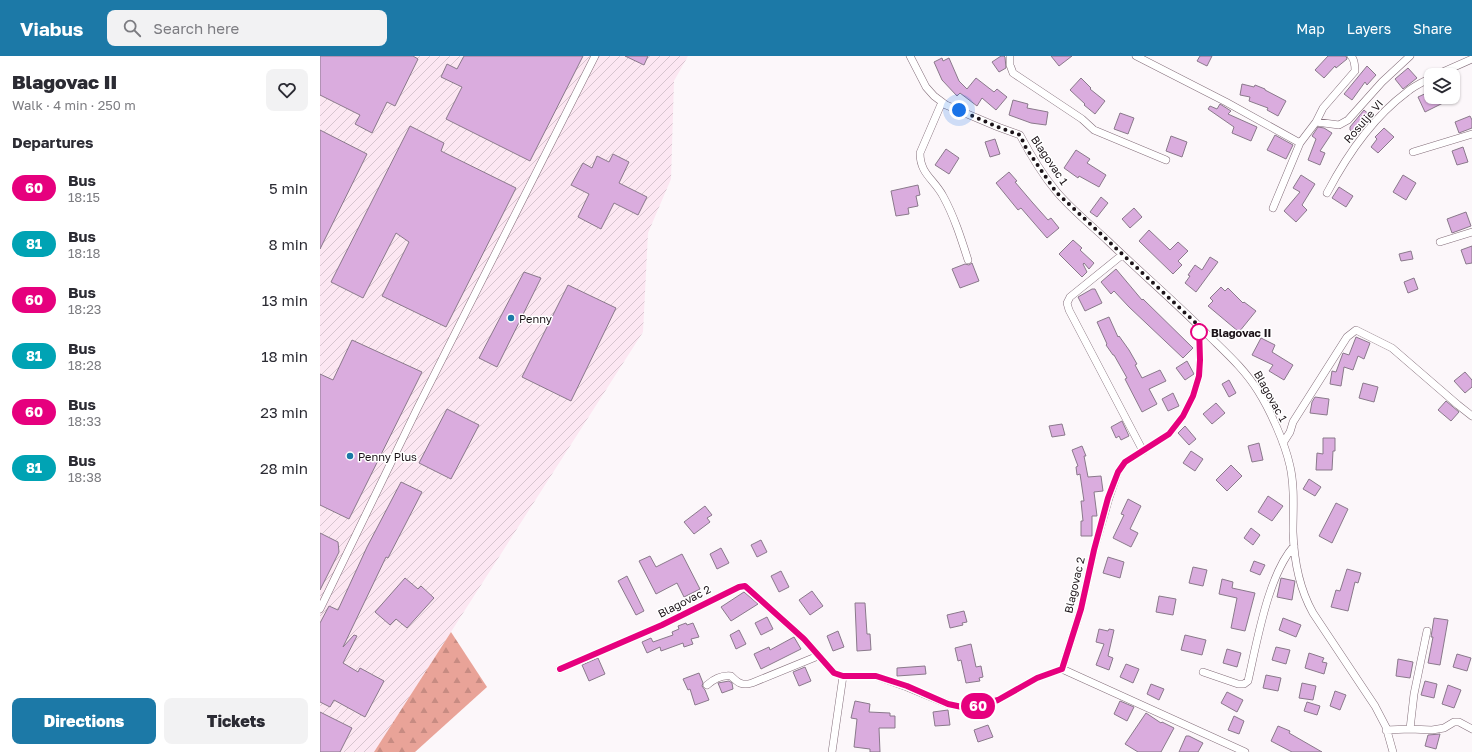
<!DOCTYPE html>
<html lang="en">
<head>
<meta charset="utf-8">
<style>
  :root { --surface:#fff; --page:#f2f2f3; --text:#2b2b33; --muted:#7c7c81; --accent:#1c79a7 }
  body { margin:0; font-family:"Golos Text",sans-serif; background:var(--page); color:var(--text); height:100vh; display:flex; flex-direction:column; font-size:15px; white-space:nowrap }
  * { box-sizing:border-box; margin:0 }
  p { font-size:13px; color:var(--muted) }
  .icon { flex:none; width:22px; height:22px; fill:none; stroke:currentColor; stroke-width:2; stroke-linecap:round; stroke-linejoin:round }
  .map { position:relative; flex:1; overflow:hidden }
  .details { display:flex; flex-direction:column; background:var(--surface); width:320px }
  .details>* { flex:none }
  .badge { padding:0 8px; border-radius:13px; font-size:14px; line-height:26px }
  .buttons { position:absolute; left:1104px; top:12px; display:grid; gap:8px }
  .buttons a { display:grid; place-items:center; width:36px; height:36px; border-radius:8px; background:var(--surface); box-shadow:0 1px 3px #0004; font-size:20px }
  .you { position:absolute; width:20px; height:20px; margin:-10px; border:3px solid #fff; border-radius:50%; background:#1a73e8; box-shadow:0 0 0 6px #1a73e833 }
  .map>.badge { position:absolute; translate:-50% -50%; box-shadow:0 0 0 2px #fff }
  h2 { padding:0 12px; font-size:15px; line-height:36px }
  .round { display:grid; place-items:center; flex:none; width:42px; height:42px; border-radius:8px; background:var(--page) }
  .headline { display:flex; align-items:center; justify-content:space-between; height:68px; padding:0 12px }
  h1 { font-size:19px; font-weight:800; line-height:30px }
  .action { display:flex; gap:8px; margin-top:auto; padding:8px 12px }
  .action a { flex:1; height:46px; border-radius:8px; background:var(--accent); color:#fff; font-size:16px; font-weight:800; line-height:46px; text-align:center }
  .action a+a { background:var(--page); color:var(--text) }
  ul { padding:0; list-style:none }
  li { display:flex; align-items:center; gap:12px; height:56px; padding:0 12px }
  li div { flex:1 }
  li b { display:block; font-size:15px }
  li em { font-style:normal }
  li .badge { min-width:44px; font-weight:700; text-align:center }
  header { display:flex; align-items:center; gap:24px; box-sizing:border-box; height:56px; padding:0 20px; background:var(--accent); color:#fff }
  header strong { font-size:19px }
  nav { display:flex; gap:22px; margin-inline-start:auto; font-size:14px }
  .search { width:280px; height:36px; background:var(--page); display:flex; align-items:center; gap:10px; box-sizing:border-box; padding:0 14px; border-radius:8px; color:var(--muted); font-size:15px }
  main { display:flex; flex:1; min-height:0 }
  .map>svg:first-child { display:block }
  .industrial { fill:url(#industrial-furrows) }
  .forest { fill:url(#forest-firs) }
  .building { fill:#daacde; stroke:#8a798b }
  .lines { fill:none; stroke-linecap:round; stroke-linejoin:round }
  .minor-casing { stroke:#836d79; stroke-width:8 }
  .minor { stroke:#fff; stroke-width:7 }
  .line-casing { stroke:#fff; stroke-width:9 }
  .line { stroke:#e6007e; stroke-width:6 }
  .walk { stroke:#1c1318; stroke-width:4; stroke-dasharray:0 7.2 }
  .poi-dot { fill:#1c79a7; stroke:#fff; stroke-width:1.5 }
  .stop-dot { fill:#fff; stroke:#e6007e; stroke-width:2 }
  .labels { text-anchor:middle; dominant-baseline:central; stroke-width:3; stroke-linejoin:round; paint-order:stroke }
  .street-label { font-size:11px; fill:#1c1318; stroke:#fff }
  .poi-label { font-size:11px; fill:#1c1318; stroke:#fff; text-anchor:start }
  .stop-label { font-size:11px; font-weight:bold; fill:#1c1318; stroke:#fff; text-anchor:start }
</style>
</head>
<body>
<header>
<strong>Viabus</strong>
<div class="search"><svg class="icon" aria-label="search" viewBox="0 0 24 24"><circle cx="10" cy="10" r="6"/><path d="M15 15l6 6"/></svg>Search here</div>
<nav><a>Map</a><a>Layers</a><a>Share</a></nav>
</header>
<main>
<section class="details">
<div class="headline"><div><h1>Blagovac II</h1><p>Walk · 4 min · 250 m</p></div><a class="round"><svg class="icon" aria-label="heart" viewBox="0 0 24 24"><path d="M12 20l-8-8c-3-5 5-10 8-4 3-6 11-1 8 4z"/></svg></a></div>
<h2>Departures</h2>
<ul>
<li><span class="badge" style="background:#e6007e;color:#fff">60</span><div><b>Bus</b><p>18:15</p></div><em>5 min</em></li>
<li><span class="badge" style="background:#00a3b4;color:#fff">81</span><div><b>Bus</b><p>18:18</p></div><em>8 min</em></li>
<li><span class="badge" style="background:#e6007e;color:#fff">60</span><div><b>Bus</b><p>18:23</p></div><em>13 min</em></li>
<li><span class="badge" style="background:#00a3b4;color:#fff">81</span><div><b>Bus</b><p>18:28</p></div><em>18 min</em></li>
<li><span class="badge" style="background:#e6007e;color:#fff">60</span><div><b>Bus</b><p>18:33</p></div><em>23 min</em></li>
<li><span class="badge" style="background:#00a3b4;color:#fff">81</span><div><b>Bus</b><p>18:38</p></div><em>28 min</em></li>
</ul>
<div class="action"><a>Directions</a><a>Tickets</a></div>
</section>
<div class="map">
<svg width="1152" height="696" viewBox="0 0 1152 696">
  <defs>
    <pattern id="industrial-furrows" width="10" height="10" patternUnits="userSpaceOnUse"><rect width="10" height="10" fill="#fce7f2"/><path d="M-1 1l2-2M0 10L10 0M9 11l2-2" fill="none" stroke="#d7c5cf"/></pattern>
    <pattern id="forest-firs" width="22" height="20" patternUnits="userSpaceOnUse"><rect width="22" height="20" fill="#e9a398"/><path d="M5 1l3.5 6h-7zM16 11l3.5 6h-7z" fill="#c78b82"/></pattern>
  </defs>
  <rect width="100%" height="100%" fill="#fcf7fa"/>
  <path class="industrial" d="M0 0H368L354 25 351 123 328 177 323 276 54 696H0Z"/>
  <path class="forest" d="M131 576 167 631 95 696H54Z"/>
  <path class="building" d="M0 0H93L98 3 75 50 67 46 52 77 35 68 40 59 0 39Z
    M144 0H263L210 105 126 63 142 31 121 21 127 8 137 13Z
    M305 0H328L324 9Z
    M681 0H684L685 1 686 12 679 16 672 6Z
    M731 0H752L739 10Z
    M880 0H892L887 10 877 5Z
    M1008 0H1026L1027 3 1016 12 1015 10 1004 22 995 14Z
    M622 2 623 5 629 2 639 25 647 33 656 22 674 36 677 33 687 41 676 54 662 42 657 50 640 37 637 40 622 24 614 6Z
    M1047 10 1056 19 1047 29 1045 26 1032 44 1024 38Z
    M1088 12 1097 22 1083 33 1075 23Z
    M761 22 771 32 770 33 785 45 775 58 764 49 765 48 750 34Z
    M922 28 934 31 935 29 945 33V34L966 45 958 60 947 54 948 52 929 45 930 41 920 39Z
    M1111 35V41H1120L1123 47 1105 56 1098 41Z
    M693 44 708 48 707 52 728 56 726 69 711 67 689 59Z
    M900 48 911 55 908 58 937 71 931 85 912 77 914 71 888 53 890 50 897 53Z
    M1044 54 1052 61 1037 79 1030 74V71Z
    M800 57 814 62 808 78 794 73Z
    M1150 60 1152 64V72L1139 77 1135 66Z
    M90 70 124 87 121 95 196 132 126 271 62 240 89 186 76 177 43 242 11 226Z
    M998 71 1004 72 1012 77 1000 95 1005 97 1000 109 988 104 996 83 992 80Z
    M1064 72 1074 81 1058 97 1051 91 1057 83 1055 81Z
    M0 74 47 98 0 193Z
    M955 79 973 89 966 103 947 94Z
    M851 80 867 86 862 101 846 95Z
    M675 83 680 98 670 101 665 86Z
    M1143 91 1148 106 1137 109 1132 95Z
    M626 93 639 102 629 118 615 109Z
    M756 94 770 103 767 107 786 119 779 131 759 120 758 122 744 112Z
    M293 98 309 106 299 127 327 141 318 159 294 147 281 173 258 161 269 138 251 129 263 107 272 112 277 100 289 106Z
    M689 116 697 125 695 126 712 146 728 164 731 162 739 172 727 182 701 152 698 154 676 127Z
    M981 119 995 128 982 149 987 154 976 166 964 155 980 136 973 132Z
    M1083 119 1096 127 1086 144 1073 136Z
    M598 129 600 139 596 140 598 150 588 152 589 158 576 160 571 135Z
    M1019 131 1033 140 1026 151 1012 142Z
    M781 141 788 147 777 161 770 156Z
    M814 152 822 161 810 172 802 163Z
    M1146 156 1151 170 1132 177 1127 163Z
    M829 174 850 194 858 186 868 195 858 205 862 209 853 218 819 185Z
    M753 184 762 192 760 194 774 207 769 213 764 207 763 208 767 216 762 221 739 198Z
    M1152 190V207L1146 208 1141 194Z
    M1091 195 1093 203 1081 205 1079 198Z
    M890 201 898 206 876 236 865 227 870 220 868 219 875 209 882 214Z
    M652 207 659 225 640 232 632 213 645 208 649 209Z
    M796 213 822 244 823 243 873 292 863 302 809 251 794 235 791 238 781 226Z
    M204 216 221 222 177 311 159 302Z
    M1094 222 1098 233 1088 237 1084 226Z
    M248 229 296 252 251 345 202 321Z
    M901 231 905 235 908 232 923 247 924 246 936 255 919 276 888 250 893 245 890 242Z
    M772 233H775L782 247 765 255 758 241Z
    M789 261 798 281 799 280 809 294 817 308 815 309 822 322 840 314 846 325 829 333 837 348 822 356 805 323 807 322 794 299H793L786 289 787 288 777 266Z
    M1036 281 1050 287 1044 303 1038 300 1033 314 1024 311 1021 330 1010 328 1012 315 1016 316 1023 297 1029 299Z
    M941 282 955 289 952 296 973 309 964 324 949 315 953 309 932 299Z
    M32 284 102 316 29 463 0 449V318L13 324Z
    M867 305 874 318 865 324 856 312Z
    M1145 316 1152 324V331L1145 337 1134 325Z
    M909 324 916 337 909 341 902 328Z
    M1043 327 1058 331 1054 346 1039 342Z
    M853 337 859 350 848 355 842 343Z
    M995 341 1009 343 1007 359 990 357 992 346Z
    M1126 345 1139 356 1131 365 1118 354Z
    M896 347 905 357 892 368 883 358Z
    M127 353 159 369 131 423 99 407Z
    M802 365 809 380 801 384 799 380 796 382 791 371Z
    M742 368 745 379 732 381 729 370Z
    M865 370 876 383 869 389 858 377Z
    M1003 382H1015V395H1013L1012 414H996L997 397 1003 398Z
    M939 387 943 404 932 406 928 390Z
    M762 390 766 400H764L768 421 781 420 783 435 774 436 777 460H772V480H761V465H763L761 445H764L760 418 757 419 756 411 758 410 752 394Z
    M871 395 883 403 875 415 863 407Z
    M911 409 922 420 907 435 896 424Z
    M989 423 1001 431 995 440 983 433Z
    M81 426 102 436 68 502 66 501 23 591 34 579 37 580 23 607 38 616 40 612 64 625 45 661 14 644 10 651 0 646V567L9 550 18 554 47 491Z
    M948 440 963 450 952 465 938 456Z
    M808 443 821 450 810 473 818 477 811 491 793 482 804 459 801 458Z
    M1016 447 1028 453 1012 487 999 480Z
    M385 450 392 459 387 462 390 466 374 478 364 466Z
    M931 472 940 479 933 489 924 482Z
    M0 477 18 486 19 496 0 534Z
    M441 484 447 496 437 501 431 489Z
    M401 492 409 507 397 513 390 498Z
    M362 498 380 533 364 541 357 527 336 538 319 505 330 500 336 511Z
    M788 501 804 506 800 522 783 517Z
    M934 505 945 509 940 519 930 515Z
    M873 511 887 514 883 530 869 527Z
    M1027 513 1041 517 1038 527 1035 526 1028 555 1011 551 1016 534 1020 535Z
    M461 515 469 531 459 536 451 520Z
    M307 520 324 555 316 559 298 525Z
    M85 522 98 533 101 530 114 542 87 572 76 563 70 569 55 556Z
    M961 522 975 525 972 544 957 541Z
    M902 523 913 526 912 532 935 537 925 575 911 572 917 542 899 538Z
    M492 535 503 550 490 559 479 544Z
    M424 536 438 548 411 565 401 551Z
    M839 540 856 543 853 559 836 556Z
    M535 547H545L547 578H550L551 594 537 595Z
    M644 555 647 566 642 567 643 569 630 572 627 559Z
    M447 561 453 573 441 579 435 567Z
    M963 562 981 569 976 581 959 574Z
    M1114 562 1128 564 1120 609 1108 607 1113 581H1111Z
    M366 567 367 569 373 567 379 581 371 583 373 588 364 591 363 587 341 595 340 591 327 597 322 586 331 582 333 586 353 579 352 576 359 573 358 570Z
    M779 573 788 575 789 573 794 574 788 600 793 602 789 614 776 609 784 588 776 586Z
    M419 574 426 588 416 593 410 579Z
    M518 575 524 591 513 595 507 580Z
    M865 579 886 584 882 599 861 594Z
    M474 581 481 593 441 613 434 598 449 591 450 594Z
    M651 588 656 611 661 610 663 621 659 622 660 625 646 627 641 604 638 605 635 592Z
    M956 591 970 594 966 608 952 604Z
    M907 593 921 597 917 611 903 607Z
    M989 597 1004 602 1002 606 1007 607 1004 618 985 612Z
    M1137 598 1151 602 1147 615 1133 611Z
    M278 602 285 618 269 625 262 609Z
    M1078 603 1093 606 1090 622 1076 620Z
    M806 608 819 613 813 627 800 621Z
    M605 610 606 618 577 620V612Z
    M485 611 491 625 479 630 473 616Z
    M379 617 383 627 382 630 385 634 389 644 375 649 370 633 368 634 363 623Z
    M946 619 961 622 958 635 943 632Z
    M409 625 412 627 413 633 402 637 398 627Z
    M1105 625 1117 628 1114 642 1101 639Z
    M982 627 996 630 993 644 979 642Z
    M831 628 844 633 839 644 827 638Z
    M1128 629 1141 634 1134 652 1122 648Z
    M1015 635 1026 639 1020 654 1010 650Z
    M907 636 923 644 917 656 901 647Z
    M535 645 550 648 549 656 570 657V660H575V672H559L560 696H550V693L534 691 537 663 531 662Z
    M800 645 814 651 807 665 794 658Z
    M987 646 1000 650 997 659 984 655Z
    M628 654 630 669 615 670 613 656Z
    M0 656 32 672 20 696H0Z
    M826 657 841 667 842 666 854 672 841 696H818L805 688Z
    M914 660 924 665 919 678 908 674Z
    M668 669 673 681 658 686 654 674Z
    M958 670 970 675 969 677 1002 696H972L951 685Z
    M1120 678 1116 693 1105 690 1108 679Z
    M866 680H869L883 687 878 696H859Z"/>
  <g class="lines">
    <g class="minor-casing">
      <path id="minor" d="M590 0 606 31 614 40 626 49 678 71 700 79C710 98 722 118 736 135 751 153 771 169 788 185 820 216 854 245 885 276 904 295 924 312 938 335 950 354 965 387 970 410 975 431 973 454 973 476 974 505 979 532 993 557L1055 650 1066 671 1073 696
        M690 0V9L693 17 762 63 774 74 846 104
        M816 0 906 46 980 87
        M1116 19 1152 3
        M622 46 600 97C600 118 614 123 623 140 634 160 641 182 648 204
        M996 66 1003 52 1035 15C1035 10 1035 4 1031 0
        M1093 96 1152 78
        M1007 137C1027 99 1052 62 1087 36 1094 30 1103 26 1111 22
        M953 152 980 87 996 66 1019 69 1028 64 1062 26 1090 0
        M1120 186 1152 176
        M802 199 750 241 747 247 749 254 823 395
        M963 387 970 376 973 366 1027 281 1036 274 1072 292 1138 349 1152 360
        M0 553 97 353 275 0
        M240 613 342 569 419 531 425 530 484 583 514 617 523 620H556L587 631 628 648 642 651 657 650 678 644 717 622 742 613 761 553 774 494 789 442 798 416 805 406 849 378 863 360 873 340 879 320 880 304 879 270
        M742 613 925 696
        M883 616 918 628H924L928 625C937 586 948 519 974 490
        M387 629C394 623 402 619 411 620 418 627 422 630 432 627L498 600
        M1090 673 1094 638 1107 575
        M1066 674 1090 673 1112 674 1124 672 1134 666H1139L1152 673
        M512 696 523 620"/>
    </g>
    <use href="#minor" class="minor"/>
  </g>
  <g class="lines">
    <g class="line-casing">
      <path id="line" d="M240 613 342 569 419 531 425 530 484 583 514 617 523 620H556L587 630 628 648 642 651 657 650 678 644 717 622 742 613 761 553 774 494 788 442 798 416 805 406 849 378 863 360 873 340 879 320 880 304 879 270"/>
    </g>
    <use href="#line" class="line"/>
    <path class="walk" d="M639 54 678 71 700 79 706 92 736 136 879 270V281V276"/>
  </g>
  <g class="poi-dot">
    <circle cx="191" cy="262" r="4"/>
    <circle cx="30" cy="400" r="4"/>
  </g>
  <circle class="stop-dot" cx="879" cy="276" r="8"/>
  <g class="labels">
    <g class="street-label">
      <text transform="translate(1043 65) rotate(-49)">Rosulje VI</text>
      <text transform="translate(730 104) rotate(56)">Blagovac 1</text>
      <text transform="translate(951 340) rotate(61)">Blagovac 1</text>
      <text transform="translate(754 529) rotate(-77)">Blagovac 2</text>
      <text transform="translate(364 545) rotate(-27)">Blagovac 2</text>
    </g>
    <g class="poi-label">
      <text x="199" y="262">Penny</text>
      <text x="38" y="400">Penny Plus</text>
    </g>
    <g class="stop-label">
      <text x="891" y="276">Blagovac II</text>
    </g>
  </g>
</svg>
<div class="buttons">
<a><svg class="icon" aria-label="layers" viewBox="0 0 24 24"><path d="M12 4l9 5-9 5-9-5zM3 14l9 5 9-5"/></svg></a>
</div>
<div class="you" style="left:639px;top:54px"></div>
<b class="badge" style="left:658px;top:650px;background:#e6007e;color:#fff">60</b>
</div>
</main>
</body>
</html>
